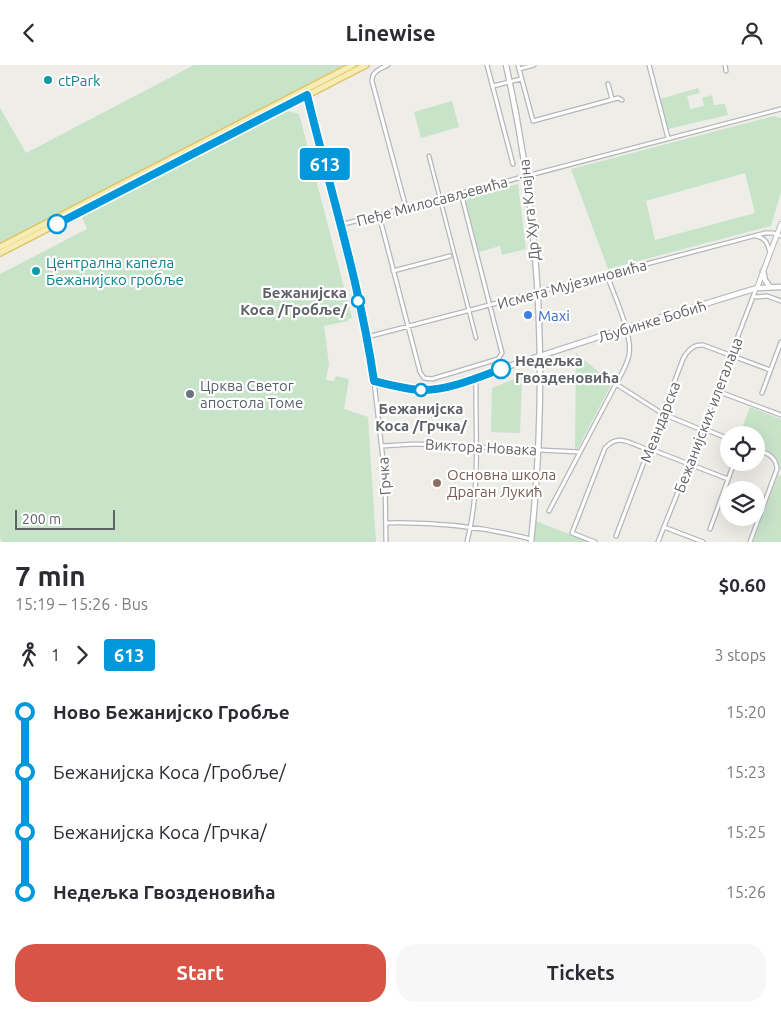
<!DOCTYPE html>
<html lang="en">
<head>
<meta charset="utf-8">
<style>
  :root { --surface:#fff; --page:#f7f7f7; --text:#2b2b33; --muted:#7c7c81; --accent:#d75446 }
  body { margin:0; font-family:Ubuntu,sans-serif; background:var(--page); color:var(--text); height:100vh; display:flex; flex-direction:column; font-size:19px; white-space:nowrap }
  * { box-sizing:border-box; margin:0 }
  p { font-size:16px; color:var(--muted) }
  .icon { flex:none; width:28px; height:28px; fill:none; stroke:currentColor; stroke-width:2; stroke-linecap:round; stroke-linejoin:round }
  .map { position:relative; height:477px; overflow:hidden }
  .details { display:flex; flex-direction:column; background:var(--surface); flex:1 }
  .details>* { flex:none }
  .badge { padding:0 10px; border-radius:4px; font-size:18px; line-height:32px }
  .fabs { position:absolute; left:720px; top:361px; display:grid; gap:10px }
  .fabs a { display:grid; place-items:center; width:45px; height:45px; border-radius:50%; background:var(--surface); box-shadow:0 5px 20px #0002; font-size:25px }
  .scale { position:absolute; left:15px; bottom:12px; width:100px; box-sizing:border-box; padding-left:5px; border:2px solid #5f6266; border-top:0; font-size:14px; line-height:18px; white-space:nowrap; color:#5f6266; -webkit-text-stroke:4px #fff; paint-order:stroke }
  .map>.badge { position:absolute; translate:-50% -50%; box-shadow:0 0 0 2px #fff }
  .legs { display:flex; align-items:center; gap:8px; height:55px; padding:0 15px; font-size:16px }
  .legs p { margin-inline-start:auto }
  .headline { display:flex; align-items:center; justify-content:space-between; height:85px; padding:0 15px }
  h1 { font-size:28px; font-weight:700; line-height:38px }
  .button { display:flex; gap:10px; margin-top:auto; padding:10px 15px }
  .button a { flex:1; height:58px; border-radius:20px; background:var(--accent); color:#fff; font-size:20px; font-weight:700; line-height:58px; text-align:center }
  .button a+a { background:var(--page); color:var(--text) }
  ul { padding:0 15px; list-style:none }
  li { display:flex; align-items:center; gap:18px; height:60px; font-size:19px }
  li i { display:grid; place-items:center; width:8px; height:100%; margin:0 6px; background:currentColor }
  li i::after { content:''; width:12px; height:12px; margin:-6px; border:4px solid; border-radius:50%; background:var(--surface) }
  li p { margin-inline-start:auto }
  li:first-child i { background:linear-gradient(#0000 50%,currentColor 0) }
  li:last-child i { background:linear-gradient(currentColor 50%,#0000 0) }
  header { display:flex; justify-content:space-between; align-items:center; height:65px; padding:0 15px; background:var(--surface); font-size:22px; font-weight:700 }
  .map>svg:first-child { display:block }
  .green { fill:#c7e3c8; fill-rule:evenodd }
  .lines { fill:none; stroke-linecap:round; stroke-linejoin:round }
  .pedestrian-casing { stroke:#b4b7ba; stroke-width:5 }
  .minor-casing { stroke:#b4b7ba; stroke-width:5.5 }
  .tertiary-casing { stroke:#b4b7ba; stroke-width:6 }
  .secondary-casing { stroke:#b3b6ba; stroke-width:7 }
  .primary-casing { stroke:#e2c46d; stroke-width:8 }
  .pedestrian { stroke:#fff; stroke-width:2.5 }
  .minor { stroke:#fff; stroke-width:3 }
  .tertiary { stroke:#fff; stroke-width:4 }
  .secondary { stroke:#fff; stroke-width:4.5 }
  .primary { stroke:#f6edb5; stroke-width:5 }
  .line-1-casing { stroke:#fff; stroke-width:11 }
  .line-1 { stroke:#0098da; stroke-width:8 }
  .culture-dot { fill:#0f9aa8; stroke:#fff; stroke-width:2 }
  .stop-1-dot { fill:#fff; stroke:#0098da; stroke-width:2.5 }
  .shop-dot { fill:#3f7fe0; stroke:#fff; stroke-width:2 }
  .worship-dot { fill:#6b7280; stroke:#fff; stroke-width:2 }
  .education-dot { fill:#8d6e63; stroke:#fff; stroke-width:2 }
  .labels { text-anchor:middle; dominant-baseline:central; stroke-width:4.5; stroke-linejoin:round; paint-order:stroke }
  .culture-label { font-size:15px; fill:#0d838f; stroke:#fff; text-anchor:start }
  .street-label { font-size:15px; fill:#5f6266; stroke:#fff }
  .stop-label { font-size:15px; font-weight:bold; fill:#5f6266; stroke:#fff; text-anchor:end }
  .shop-label { font-size:15px; fill:#366cbe; stroke:#fff; text-anchor:start }
  .worship-label { font-size:15px; fill:#5b616d; stroke:#fff; text-anchor:start }
  .education-label { font-size:15px; fill:#785e54; stroke:#fff; text-anchor:start }
</style>
</head>
<body>
<header><svg class="icon" aria-label="back" viewBox="0 0 24 24"><path d="M15 5l-7 7 7 7"/></svg>Linewise<svg class="icon" aria-label="person" viewBox="0 0 24 24"><circle cx="12" cy="8" r="4"/><path d="M4 21q1-7 8-7t8 7"/></svg></header>
<div class="map">
<svg width="781" height="477" viewBox="0 0 781 477">
  <rect width="100%" height="100%" fill="#efede7"/>
  <path class="green" d="M194 0H345L0 181V43L26 88Z
    M698 23 700 28 687 31 689 38 690 44 704 41 702 33 712 30 714 40 725 39 728 50 668 64 660 34Z
    M452 36 459 62 421 73 414 47Z
    M288 46 299 49 352 253 348 254V256L324 261 329 299 326 315 334 316 336 311 349 314 344 344 368 352 376 477H2L0 473V209L87 164 82 152Z
    M774 51 781 53V127L771 161 608 204 571 104ZM745 108 755 148 655 175 646 136Z
    M518 119 526 184 502 190 500 181 479 187 465 133Z
    M576 288 612 318 577 385 575 384Z
    M522 311 520 368 491 367 492 323Z
    M750 342 781 354V406L780 405C780 390 768 385 756 380V370H739Z
    M778 410 781 411V477H753Z
    M536 456 589 477H534Z"/>
  <g class="lines">
    <g class="pedestrian-casing">
      <path id="pedestrian" d="M429 91 476 273"/>
    </g>
    <g class="minor-casing">
      <path id="minor" d="M388 0C380 4 372 6 372 16L406 143
        M487 0 513 99
        M518 0 533 56 618 33 622 35
        M649 0 668 73
        M725 0 726 6
        M519 4 534 0
        M608 19 612 34
        M493 21 521 14
        M379 150 420 307 424 313 432 314 498 294 502 288 461 128
        M340 160 781 44
        M756 171C766 173 768 179 770 188
        M393 206 450 191
        M754 231 756 232 767 231 781 236
        M367 272 765 168H773L781 171
        M374 316 385 412 386 477
        M616 319 663 349 702 365H707L729 374
        M717 326 781 350
        M762 328 781 277
        M382 381 415 379 580 387
        M549 446 616 319C621 310 627 300 629 290 633 270 614 230 607 210
        M386 458C435 457 484 462 531 474
        M664 462 703 477
        M710 464 734 398
        M616 471 683 294C687 286 693 279 703 280L770 305
        M467 477C481 423 475 368 476 313
        M595 477 572 468 605 383C618 368 630 378 646 384H650L728 414
        M658 477 689 399 756 224
        M750 477 777 404C776 391 767 388 756 384"/>
    </g>
    <g class="tertiary-casing">
      <path id="tertiary" d="M757 223 781 159"/>
    </g>
    <g class="secondary-casing">
      <path id="secondary" d="M506 0C541 156 548 318 531 477
        M306 28 352 206 367 274 374 316C404 323 418 328 448 321L626 263 757 223 781 222
        M763 206 765 215 770 222"/>
    </g>
    <g class="primary-casing">
      <path id="primary" d="M0 182 353 0
        M0 188 366 0"/>
    </g>
    <use href="#pedestrian" class="pedestrian"/>
    <use href="#minor" class="minor"/>
    <use href="#tertiary" class="tertiary"/>
    <use href="#secondary" class="secondary"/>
    <use href="#primary" class="primary"/>
  </g>
  <g class="lines">
    <g class="line-1-casing">
      <path id="line-1" d="M57 159 307 30C330 125 360 219 374 316 390 320 405 324 421 325 446 326 477 313 501 304"/>
    </g>
    <use href="#line-1" class="line-1"/>
  </g>
  <g class="culture-dot">
    <circle cx="48" cy="15" r="5"/>
    <circle cx="36" cy="206" r="5"/>
  </g>
  <g class="stop-1-dot">
    <circle cx="57" cy="159" r="9"/>
    <circle cx="358" cy="236" r="6"/>
    <circle cx="501" cy="304" r="9"/>
    <circle cx="421" cy="325" r="6"/>
  </g>
  <circle class="shop-dot" cx="528" cy="250" r="5"/>
  <circle class="worship-dot" cx="190" cy="329" r="5"/>
  <circle class="education-dot" cx="437" cy="418" r="5"/>
  <g class="labels">
    <g class="culture-label">
      <text x="58" y="15">ctPark</text>
      <text x="46" y="197">Централна капела<tspan x="46" dy="17">Бежанијско гробље</tspan></text>
    </g>
    <g class="street-label">
      <text transform="translate(432 136) rotate(-15)">Пеђе Милосављевића</text>
      <text transform="translate(529 145) rotate(-96)">Др Хуга Клајна</text>
      <text transform="translate(572 219) rotate(-15)">Исмета Мујезиновића</text>
      <text transform="translate(652 256) rotate(-17)">Љубинке Бобић</text>
      <text transform="translate(708 350) rotate(-69)">Бежанијских илегалаца</text>
      <text transform="translate(660 357) rotate(-69)">Меандарска</text>
      <text transform="translate(481 382) rotate(3)">Виктора Новака</text>
      <text transform="translate(384 411) rotate(-94)">Грчка</text>
    </g>
    <g class="stop-label">
      <text x="347" y="227">Бежанијска<tspan x="347" dy="17">Коса /Гробље/</tspan></text>
      <text x="515" y="295" text-anchor="start">Недељка<tspan x="515" dy="17">Гвозденовића</tspan></text>
      <text x="421" y="343" text-anchor="middle">Бежанијска<tspan x="421" dy="17">Коса /Грчка/</tspan></text>
    </g>
    <g class="shop-label">
      <text x="538" y="250">Maxi</text>
    </g>
    <g class="worship-label">
      <text x="200" y="320">Црква Светог<tspan x="200" dy="17">апостола Томе</tspan></text>
    </g>
    <g class="education-label">
      <text x="447" y="409">Основна школа<tspan x="447" dy="17">Драган Лукић</tspan></text>
    </g>
  </g>
</svg>
<div class="fabs">
<a><svg class="icon" aria-label="locate" viewBox="0 0 24 24"><circle cx="12" cy="12" r="6"/><path d="M12 2v4M12 18v4M2 12h4M18 12h4"/></svg></a>
<a><svg class="icon" aria-label="layers" viewBox="0 0 24 24"><path d="M12 4l9 5-9 5-9-5zM3 14l9 5 9-5"/></svg></a>
</div>
<div class="scale">200 m</div>
<b class="badge" style="left:325px;top:99px;background:#0098da;color:#fff">613</b>
</div>
<section class="details">
<div class="headline"><div><h1>7 min</h1><p>15:19 – 15:26 · Bus</p></div><b>$0.60</b></div>
<div class="legs"><svg class="icon" aria-label="walk" viewBox="0 0 24 24"><circle cx="13" cy="4" r="2"/><path d="M13 8l-2 6 4 7M11 14l-3 7M7 12l3-4h3l4 4"/></svg>1<svg class="icon" aria-label="forward" viewBox="0 0 24 24"><path d="M9 5l7 7-7 7"/></svg><b class="badge" style="background:#0098da;color:#fff">613</b><p>3 stops</p></div>
<ul>
<li><i style="color:#0098da"></i><b>Ново Бежанијско Гробље</b><p>15:20</p></li>
<li><i style="color:#0098da"></i><span>Бежанијска Коса /Гробље/</span><p>15:23</p></li>
<li><i style="color:#0098da"></i><span>Бежанијска Коса /Грчка/</span><p>15:25</p></li>
<li><i style="color:#0098da"></i><b>Недељка Гвозденовића</b><p>15:26</p></li>
</ul>
<div class="button"><a>Start</a><a>Tickets</a></div>
</section>
</body>
</html>
